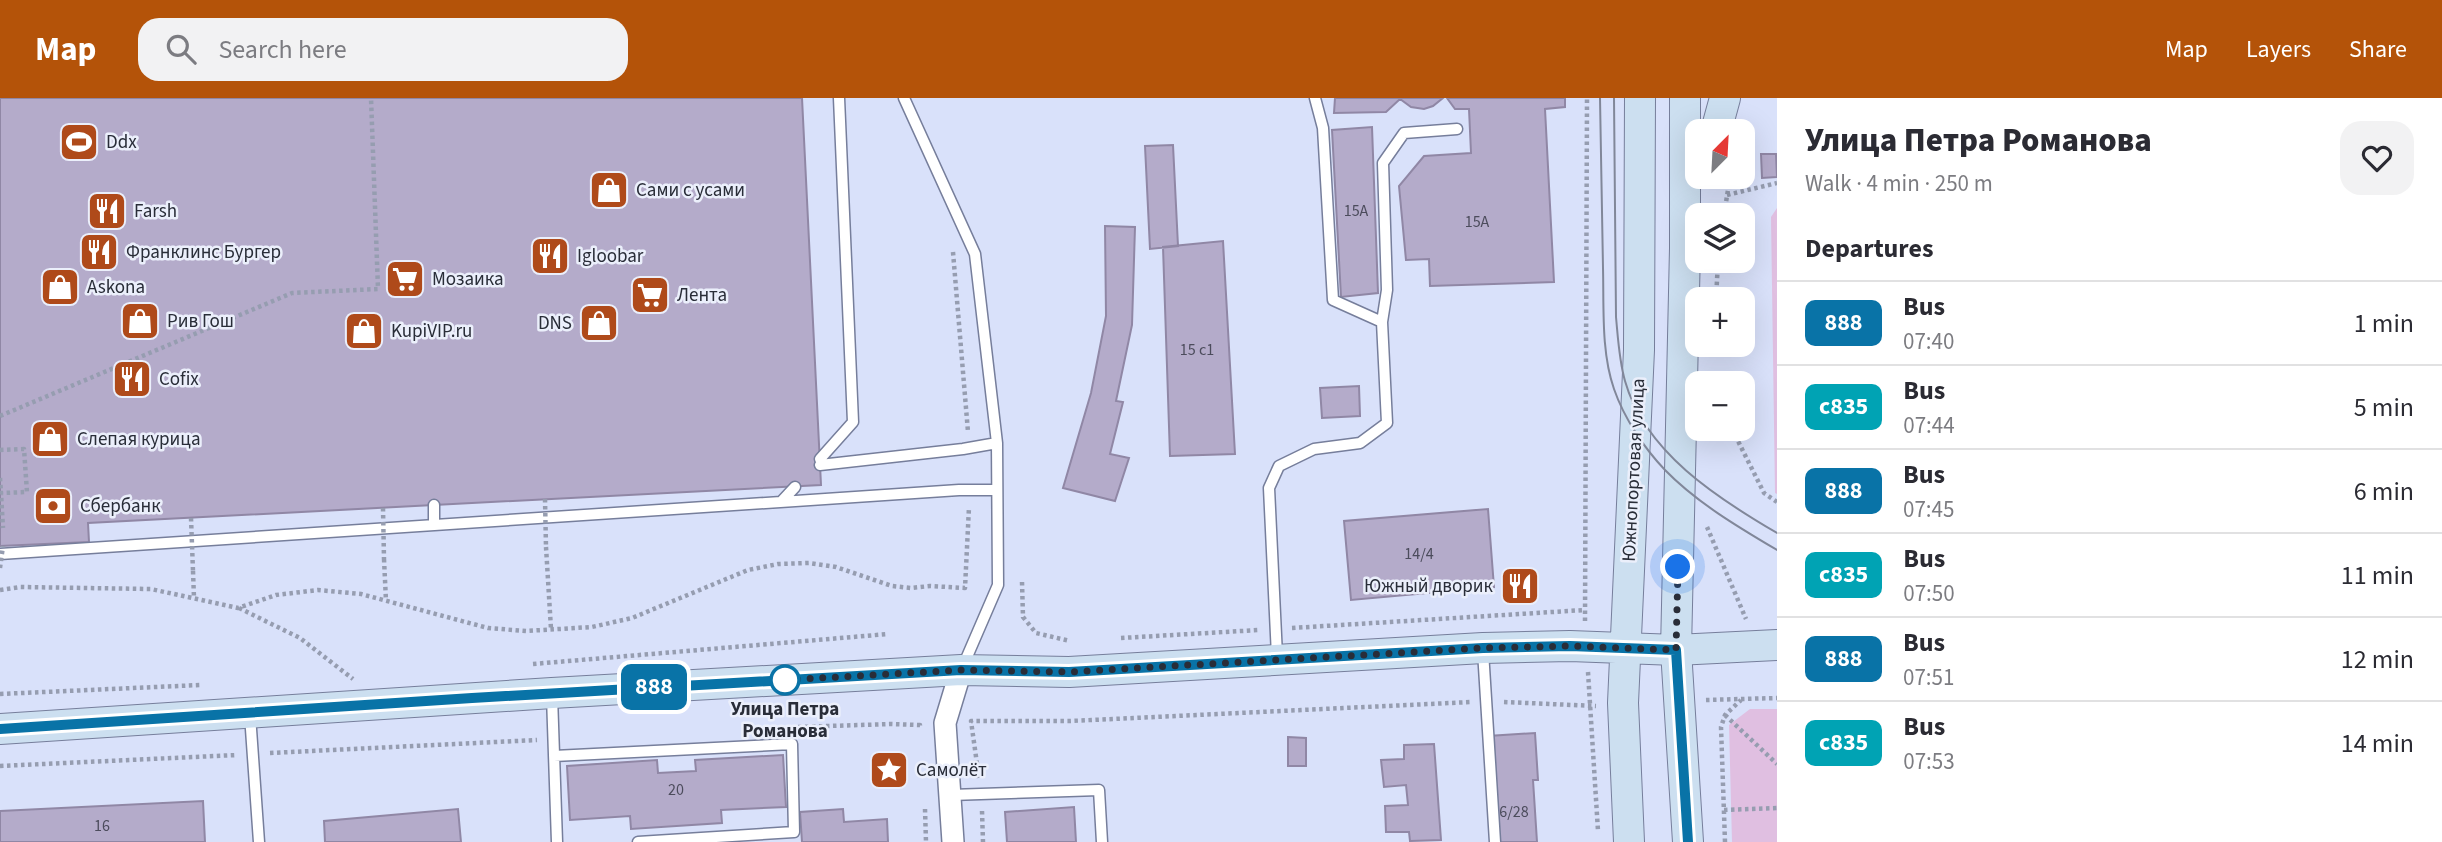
<!DOCTYPE html>
<html lang="en">
<head>
<meta charset="utf-8">
<style>
  :root { --surface:#fff; --page:#f2f2f3; --text:#2b2b33; --muted:#7c7c81; --line:#e1e1e2; --accent:#b45309 }
  body { margin:0; font-family:"Source Sans 3",sans-serif; background:var(--page); color:var(--text); height:100vh; display:flex; flex-direction:column; font-size:26px; white-space:nowrap }
  * { box-sizing:border-box; margin:0 }
  p { font-size:23px; color:var(--muted) }
  .icon { flex:none; width:38px; height:38px; fill:none; stroke:currentColor; stroke-width:2; stroke-linecap:round; stroke-linejoin:round }
  .map { position:relative; flex:1; overflow:hidden }
  .drawer { display:flex; flex-direction:column; background:var(--surface); width:665px }
  .drawer>* { flex:none }
  .badge { padding:0 14px; border-radius:10px; font-size:24px; line-height:46px }
  .needle { width:46px; rotate:24deg }
  .controls { position:absolute; left:1685px; top:21px; display:grid; gap:14px }
  .controls a { display:grid; place-items:center; width:70px; height:70px; border-radius:14px; background:var(--surface); box-shadow:0 7px 28px #0002; font-size:35px }
  .you { position:absolute; width:35px; height:35px; margin:-18px; border:5px solid #fff; border-radius:50%; background:#1a73e8; box-shadow:0 0 0 10px #1a73e833 }
  .map>.badge { position:absolute; translate:-50% -50%; box-shadow:0 0 0 4px #fff }
  h2 { padding:0 28px; font-size:26px; line-height:63px }
  .round { display:grid; place-items:center; flex:none; width:74px; height:74px; border-radius:21px; background:var(--page) }
  .head { display:flex; align-items:center; justify-content:space-between; height:119px; padding:0 28px }
  h1 { font-size:33px; font-weight:800; line-height:52px }
  ul { padding:0; list-style:none }
  li { display:flex; align-items:center; gap:21px; height:84px; padding:0 28px; border-top:2px solid var(--line) }
  li div { flex:1 }
  li b { display:block; font-size:26px }
  li em { font-style:normal }
  li .badge { min-width:77px; font-weight:700; text-align:center }
  header { display:flex; align-items:center; gap:42px; box-sizing:border-box; height:98px; padding:0 35px; background:var(--accent); color:#fff }
  header strong { font-size:33px }
  nav { display:flex; gap:38px; margin-inline-start:auto; font-size:24px }
  .search { width:490px; height:63px; background:var(--page); display:flex; align-items:center; gap:18px; box-sizing:border-box; padding:0 24px; border-radius:21px; color:var(--muted); font-size:26px }
  main { display:flex; flex:1; min-height:0 }
  .map>svg:first-child { display:block }
  .green { fill:#e0bfe1 }
  .building { fill:#b4abca; stroke:#9087a5; stroke-width:2 }
  .lines { fill:none; stroke-linecap:round; stroke-linejoin:round }
  .lane-casing { stroke:#767e9b; stroke-width:13 }
  .street-casing { stroke:#767e9b; stroke-width:24 }
  .secondary-casing { stroke:#767e9b; stroke-width:32 }
  .path { stroke:#969db0; stroke-width:4.5; stroke-dasharray:3.5 3.5; stroke-linecap:butt }
  .lane { stroke:#fff; stroke-width:10 }
  .street { stroke:#fff; stroke-width:21 }
  .secondary { stroke:#ccdff0; stroke-width:30 }
  .tram { stroke:#818799; stroke-width:2 }
  .path-bridge { stroke:#969db0; stroke-width:4.5; stroke-dasharray:3.5 3.5; stroke-linecap:butt }
  .line-casing { stroke:#fff; stroke-width:16 }
  .line { stroke:#0973a7; stroke-width:10 }
  .walk { stroke:#292d38; stroke-width:7; stroke-dasharray:0 12.6 }
  .stop-dot { fill:#fff; stroke:#0973a7; stroke-width:3.5 }
  .labels { text-anchor:middle; dominant-baseline:central; stroke-width:5; stroke-linejoin:round; paint-order:stroke }
  .number-label { font-size:16px; fill:#4c4c5c }
  .poi-label { font-size:19px; fill:#292d38; stroke:#ebeffb; text-anchor:start }
  .street-label { font-size:19px; fill:#292d38; stroke:#ebeffb }
  .stop-label { font-size:19px; font-weight:bold; fill:#292d38; stroke:#ebeffb }
</style>
</head>
<body>
<header>
<strong>Map</strong>
<div class="search"><svg class="icon" aria-label="search" viewBox="0 0 24 24"><circle cx="10" cy="10" r="6"/><path d="M15 15l6 6"/></svg>Search here</div>
<nav><a>Map</a><a>Layers</a><a>Share</a></nav>
</header>
<main>
<div class="map">
<svg width="1777" height="744" viewBox="0 0 1777 744">
  <rect width="100%" height="100%" fill="#d9e1fa"/>
  <path class="green" d="M1777 110V396L1775 395 1771 119Z
    M1750 611H1777V744H1732L1729 627Z"/>
  <path class="building" d="M0 0H802L821 387 88 425 89 444 0 448Z
    M1335 0H1443L1433 8 1424 11 1411 9 1400 1 1386 14 1334 15Z
    M1447 0H1565V9L1545 11 1554 184 1430 188 1429 161 1406 162 1399 88 1424 58 1471 55 1469 11H1455Z
    M1372 29 1378 195 1341 199 1332 32Z
    M1173 47 1178 148 1150 151 1145 48Z
    M1761 56H1776L1777 79 1762 80Z
    M1105 128 1135 129 1132 227 1116 303 1123 304 1110 356 1129 360 1115 403 1063 390 1091 295 1106 218Z
    M1223 143 1235 356 1170 358 1163 149Z
    M1359 288 1360 318 1322 320 1320 290Z
    M1488 411 1494 489 1351 502 1344 423Z
    M1535 635 1538 682H1533L1537 744H1495L1488 638Z
    M1288 639 1306 640V668H1288Z
    M1434 646 1441 742 1410 743 1409 734H1386L1385 708 1408 707 1406 687 1384 689 1381 662 1404 661V647Z
    M783 657 786 709 721 712 722 725 631 731 630 718 570 722 567 668 657 662 658 675 696 673 695 662Z
    M203 703 205 744H0V713Z
    M1074 709 1076 744H1007L1005 714Z
    M458 711 461 744H325L324 723Z
    M843 711 844 724 887 721 888 744H802L800 714Z"/>
  <g class="lines">
    <g class="lane-casing">
      <path id="lane" d="M904 0 975 156 997 345 998 487 963 568
        M1382 224 1387 192 1383 65 1404 35 1457 31
        M820 361 853 324 839 0
        M820 367 963 351 997 345
        M781 404 795 389
        M434 407V427
        M0 456 959 392H996
        M1483 553 1495 744
        M1277 558 1269 390 1279 368 1314 351 1360 345 1387 325 1382 224 1333 202 1323 30 1315 0
        M552 598 557 744
        M250 617 259 744
        M554 658 792 646 794 734 638 744
        M951 697 1099 692 1102 744"/>
    </g>
    <g class="street-casing">
      <path id="street" d="M953 744 945 625 961 572"/>
    </g>
    <g class="secondary-casing">
      <path id="secondary" d="M1685 0V150L1676 552 1688 744
        M1716 33 1725 0
        M0 631 552 595 961 572 1069 574 1483 550 1570 548 1676 552 1777 547
        M1629 744 1623 605 1639 252 1640 0"/>
    </g>
    <path class="path" d="M1727 97 1777 85
      M1724 117 1730 79
      M953 154 968 334
      M1716 201 1718 163
      M0 318 292 195 378 191 371 0
      M1732 331 1764 395 1777 404
      M0 352 24 351 27 394 1 395 3 430
      M0 380 1 395
      M1707 429 1746 521
      M546 449 551 531
      M384 461 386 503
      M193 473 194 500
      M1022 484 1023 519 1036 535 1070 543
      M0 492 20 489 151 491 238 510 276 497 318 492 361 496 488 530 526 533 592 529 632 520 748 472 778 466 809 465 836 469 892 488 911 490 930 488 965 490 969 409
      M239 510 300 540 353 581
      M1585 523 1587 0
      M1292 530 1585 512
      M1121 540 1259 532
      M533 566 888 536
      M1588 574 1598 733
      M0 596 200 587
      M1706 602 1777 600
      M1504 604 1596 608
      M1725 617 1777 666
      M798 629 891 626 920 627V629
      M270 655 537 642
      M0 668 237 657
      M979 680 971 623H1070L1471 604
      M925 711 926 744
      M1724 712 1777 710
      M982 713 983 744
      M1725 744 1721 629 1725 617 1741 602"/>
    <use href="#lane" class="lane"/>
    <use href="#street" class="street"/>
    <use href="#secondary" class="secondary"/>
    <path class="tram" d="M1600 0C1601 57 1602 113 1603 170 1604 209 1601 254 1614 291 1624 320 1644 350 1665 372 1696 404 1738 429 1777 452
      M1614 0 1616 219C1618 240 1619 262 1625 283 1645 354 1717 400 1777 435"/>
    <path class="path-bridge" d="M545 401 546 449
      M383 410 384 461
      M191 420 193 473
      M0 470 3 448"/>
  </g>
  <g class="lines">
    <g class="line-casing">
      <path id="line" d="M0 631 472 600 961 572 1069 574 1483 550 1570 548 1676 552 1688 744"/>
    </g>
    <use href="#line" class="line"/>
    <path class="walk" d="M785 582 961 572 1069 574 1483 550 1570 548 1676 552 1678 469"/>
  </g>
  <defs>
    <g id="stadium-square" transform="scale(2.0125)"><rect x="-9" y="-9" width="18" height="18" rx="4" fill="#af4a1a" stroke="#ebeffb"/><path d="M0-5a6.5 5 0 1 0 0 10a6.5 5 0 1 0 0-10ZM-3.5-1.8h7v3.6h-7Z" fill="#fff"/></g>
    <g id="shop-square" transform="scale(2.0125)"><rect x="-9" y="-9" width="18" height="18" rx="4" fill="#af4a1a" stroke="#ebeffb"/><path d="M-5-2.5h2.3a2.7 3.5 0 0 1 5.4 0H5L5.5 6h-11ZM-1.5-2.5h3a1.5 2.3 0 0 0-3 0Z" fill="#fff"/></g>
    <g id="restaurant-square" transform="scale(2.0125)"><rect x="-9" y="-9" width="18" height="18" rx="4" fill="#af4a1a" stroke="#ebeffb"/><path d="M-5-6h1v4h1v-4h1v4h1v-4h1v5L-1.5 .5V6h-2V.5L-5-1ZM5-6V6H3V1.5H1.5Q1.5-4 5-6Z" fill="#fff"/></g>
    <g id="supermarket-square" transform="scale(2.0125)"><rect x="-9" y="-9" width="18" height="18" rx="4" fill="#af4a1a" stroke="#ebeffb"/><path d="M-6-5.5h2.5l.6 2H6L4.5 2H-2.5L-4.4-4H-6ZM-1.5 3.2a1.3 1.3 0 1 0 .1 0ZM3 3.2a1.3 1.3 0 1 0 .1 0Z" fill="#fff"/></g>
    <g id="bank-square" transform="scale(2.0125)"><rect x="-9" y="-9" width="18" height="18" rx="4" fill="#af4a1a" stroke="#ebeffb"/><path d="M-6-4H6V4H-6ZM0-2.3a2.3 2.3 0 1 0 0 4.6a2.3 2.3 0 1 0 0-4.6Z" fill="#fff"/></g>
    <g id="sight-square" transform="scale(2.0125)"><rect x="-9" y="-9" width="18" height="18" rx="4" fill="#af4a1a" stroke="#ebeffb"/><path d="M0-6L1.8-2.2L6-1.7L2.9 1.2L3.7 5.4L0 3.3L-3.7 5.4L-2.9 1.2L-6-1.7L-1.8-2.2Z" fill="#fff"/></g>
  </defs>
  <g fill-rule="evenodd">
    <use href="#stadium-square" x="79" y="44"/>
    <use href="#shop-square" x="609" y="92"/>
    <use href="#restaurant-square" x="107" y="113"/>
    <use href="#restaurant-square" x="99" y="154"/>
    <use href="#restaurant-square" x="550" y="158"/>
    <use href="#supermarket-square" x="405" y="181"/>
    <use href="#shop-square" x="60" y="189"/>
    <use href="#supermarket-square" x="650" y="197"/>
    <use href="#shop-square" x="140" y="223"/>
    <use href="#shop-square" x="599" y="225"/>
    <use href="#shop-square" x="364" y="233"/>
    <use href="#restaurant-square" x="132" y="281"/>
    <use href="#shop-square" x="50" y="341"/>
    <use href="#bank-square" x="53" y="408"/>
    <use href="#restaurant-square" x="1520" y="488"/>
    <use href="#sight-square" x="889" y="672"/>
  </g>
  <circle class="stop-dot" cx="785" cy="582" r="14"/>
  <g class="labels">
    <g class="number-label">
      <text x="1356" y="113">15А</text>
      <text x="1477" y="124">15А</text>
      <text x="1197" y="252">15 с1</text>
      <text x="1419" y="456">14/4</text>
      <text x="676" y="692">20</text>
      <text x="1514" y="714">6/28</text>
      <text x="102" y="728">16</text>
    </g>
    <g class="poi-label">
      <text x="106" y="44">Ddx</text>
      <text x="636" y="92">Сами с усами</text>
      <text x="134" y="113">Farsh</text>
      <text x="126" y="154">Франклинс Бургер</text>
      <text x="577" y="158">Igloobar</text>
      <text x="432" y="181">Мозаика</text>
      <text x="87" y="189">Askona</text>
      <text x="677" y="197">Лента</text>
      <text x="167" y="223">Рив Гош</text>
      <text x="572" y="225" text-anchor="end">DNS</text>
      <text x="391" y="233">KupiVIP.ru</text>
      <text x="159" y="281">Cofix</text>
      <text x="77" y="341">Слепая курица</text>
      <text x="80" y="408">Сбербанк</text>
      <text x="1493" y="488" text-anchor="end">Южный дворик</text>
      <text x="916" y="672">Самолёт</text>
    </g>
    <g class="street-label">
      <text transform="translate(1634 372) rotate(-87)">Южнопортовая улица</text>
    </g>
    <g class="stop-label">
      <text x="785" y="611">Улица Петра<tspan x="785" dy="22">Романова</tspan></text>
    </g>
  </g>
</svg>
<div class="controls">
<a><svg class="needle" viewBox="-14 -14 28 28"><path d="M0-13l5 13h-10z" fill="#e53935"/><path d="M0 13l5-13h-10z" fill="#7c7c81"/></svg></a>
<a><svg class="icon" aria-label="layers" viewBox="0 0 24 24"><path d="M12 4l9 5-9 5-9-5zM3 14l9 5 9-5"/></svg></a>
<a>+</a>
<a>−</a>
</div>
<div class="you" style="left:1678px;top:469px"></div>
<b class="badge" style="left:654px;top:589px;background:#0973a7;color:#fff">888</b>
</div>
<section class="drawer">
<div class="head"><div><h1>Улица Петра Романова</h1><p>Walk · 4 min · 250 m</p></div><a class="round"><svg class="icon" aria-label="heart" viewBox="0 0 24 24"><path d="M12 20l-8-8c-3-5 5-10 8-4 3-6 11-1 8 4z"/></svg></a></div>
<h2>Departures</h2>
<ul>
<li><span class="badge" style="background:#0973a7;color:#fff">888</span><div><b>Bus</b><p>07:40</p></div><em>1 min</em></li>
<li><span class="badge" style="background:#00a3b4;color:#fff">с835</span><div><b>Bus</b><p>07:44</p></div><em>5 min</em></li>
<li><span class="badge" style="background:#0973a7;color:#fff">888</span><div><b>Bus</b><p>07:45</p></div><em>6 min</em></li>
<li><span class="badge" style="background:#00a3b4;color:#fff">с835</span><div><b>Bus</b><p>07:50</p></div><em>11 min</em></li>
<li><span class="badge" style="background:#0973a7;color:#fff">888</span><div><b>Bus</b><p>07:51</p></div><em>12 min</em></li>
<li><span class="badge" style="background:#00a3b4;color:#fff">с835</span><div><b>Bus</b><p>07:53</p></div><em>14 min</em></li>
</ul>
</section>
</main>
</body>
</html>
